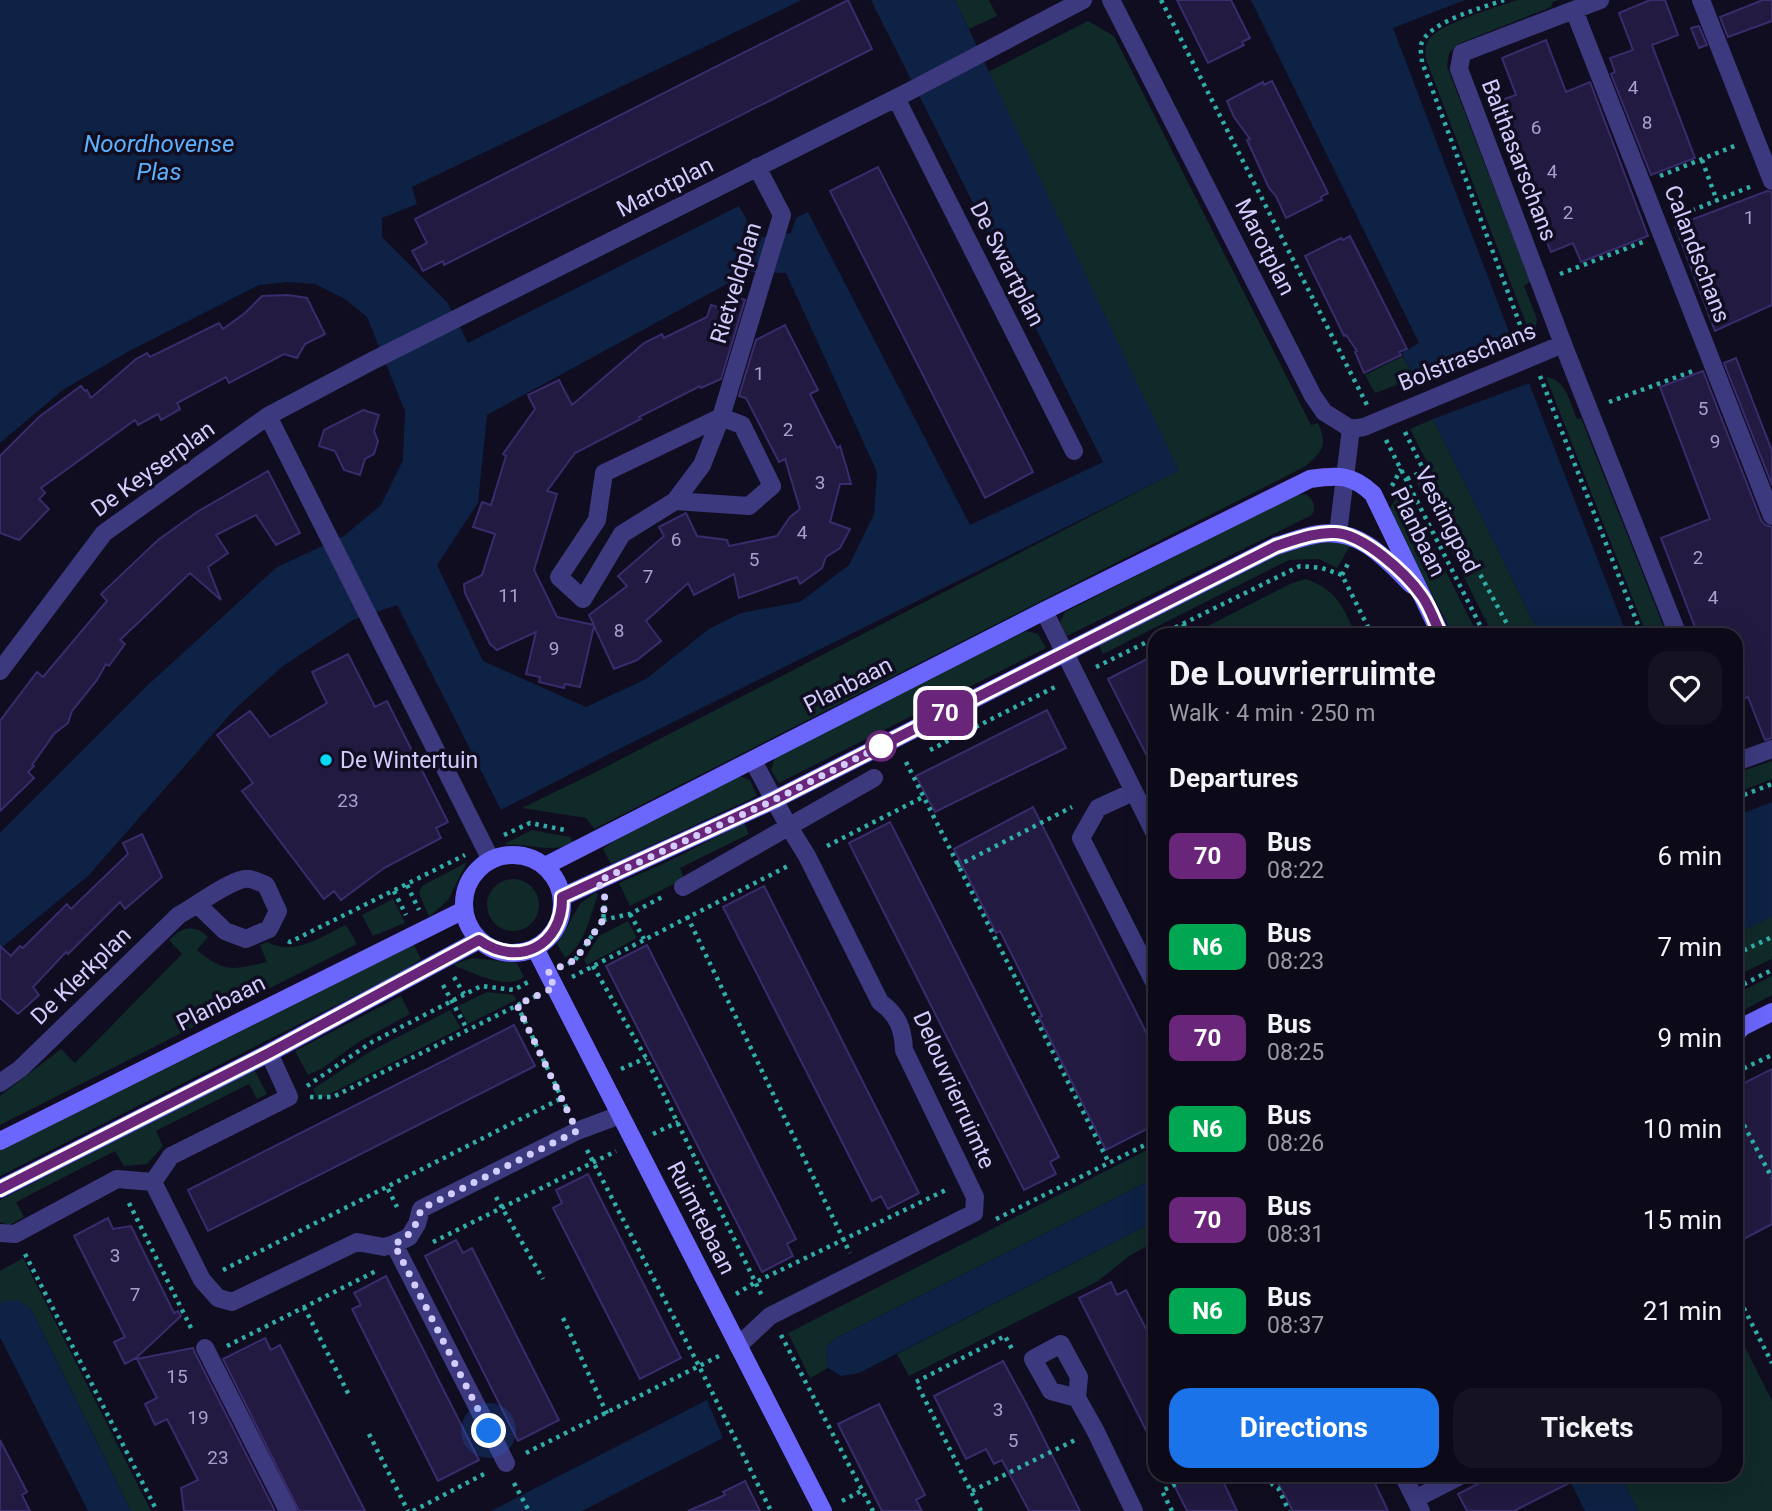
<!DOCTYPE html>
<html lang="en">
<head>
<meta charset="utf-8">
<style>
  :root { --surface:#0c0a18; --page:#151321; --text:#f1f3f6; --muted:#9a9aa2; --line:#2c2b37; --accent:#1a73e8 }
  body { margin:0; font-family:Roboto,sans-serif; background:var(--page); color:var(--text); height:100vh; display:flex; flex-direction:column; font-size:26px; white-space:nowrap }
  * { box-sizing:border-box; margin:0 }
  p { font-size:23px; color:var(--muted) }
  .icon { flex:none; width:38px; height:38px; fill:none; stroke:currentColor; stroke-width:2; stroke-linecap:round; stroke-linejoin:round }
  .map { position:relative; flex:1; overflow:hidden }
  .drawer { position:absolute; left:1148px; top:628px; width:595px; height:854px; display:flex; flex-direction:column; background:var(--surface); border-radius:21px; box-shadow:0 7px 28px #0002,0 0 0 2px var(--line) }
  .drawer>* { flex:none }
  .badge { padding:0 14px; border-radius:10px; font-size:24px; line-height:46px }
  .you { position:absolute; width:35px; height:35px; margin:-18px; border:5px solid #fff; border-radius:50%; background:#1a73e8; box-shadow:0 0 0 10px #1a73e833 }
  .map>.badge { position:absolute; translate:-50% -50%; box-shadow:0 0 0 4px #fff }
  h2 { padding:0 21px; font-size:26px; line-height:63px }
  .round { display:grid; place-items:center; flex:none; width:74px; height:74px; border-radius:21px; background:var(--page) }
  .headline { display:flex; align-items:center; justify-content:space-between; height:119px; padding:0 21px }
  h1 { font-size:33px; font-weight:700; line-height:52px }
  .cta { display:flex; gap:14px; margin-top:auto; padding:14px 21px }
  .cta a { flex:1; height:80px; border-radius:21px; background:var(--accent); color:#fff; font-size:28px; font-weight:700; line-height:80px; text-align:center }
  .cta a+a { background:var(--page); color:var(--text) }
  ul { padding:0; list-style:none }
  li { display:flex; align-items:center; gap:21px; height:91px; padding:0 21px }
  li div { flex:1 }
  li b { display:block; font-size:26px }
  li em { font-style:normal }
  li .badge { min-width:77px; font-weight:700; text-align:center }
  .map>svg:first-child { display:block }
  .green { fill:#102929 }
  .water { fill:#0d2244; fill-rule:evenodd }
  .building { fill:#221a40; stroke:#392c6c; stroke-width:2 }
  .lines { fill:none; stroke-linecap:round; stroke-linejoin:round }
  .path { stroke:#30afa8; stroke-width:4.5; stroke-dasharray:3.5 5; stroke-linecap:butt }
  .street { stroke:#3c397e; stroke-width:18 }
  .secondary { stroke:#6b66fc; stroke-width:18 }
  .line-casing { stroke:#fff; stroke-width:16 }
  .line { stroke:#68257a; stroke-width:10 }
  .walk { stroke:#d3cdfe; stroke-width:7; stroke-dasharray:0 12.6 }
  .stop-dot { fill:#fff; stroke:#68257a; stroke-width:3.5 }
  .poi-dot { fill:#05d8f2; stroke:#100d20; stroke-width:2.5 }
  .labels { text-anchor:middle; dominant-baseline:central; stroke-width:7; stroke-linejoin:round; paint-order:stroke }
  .number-label { font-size:19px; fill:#a7a0ce }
  .street-label { font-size:23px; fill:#d3cdfe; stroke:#100d20 }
  .poi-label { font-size:23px; fill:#d3cdfe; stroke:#100d20; text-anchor:start }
  .water-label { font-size:24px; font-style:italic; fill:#5db1fc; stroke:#100d20 }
</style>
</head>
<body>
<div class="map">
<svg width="1772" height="1511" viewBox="0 0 1772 1511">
  <rect width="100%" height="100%" fill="#100d20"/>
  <path class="green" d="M955 0H989L997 16 969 29Z
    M1517 0H1559L1553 2 1551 7 1458 44 1449 53 1447 66 1530 282 1524 286 1537 319 1536 327 1530 334 1426 59C1425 51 1425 44 1430 38 1442 23 1497 7 1517 0Z
    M1088 21 1114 36 1311 425 1318 423C1328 446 1323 450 1306 466L594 829 586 818 522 808 596 772 1178 471 988 72Z
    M1403 356 1415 378 1375 393 1365 375Z
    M1546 377C1566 379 1570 403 1577 419L1581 418 1667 635H1647Z
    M1433 419 1540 635H1493L1416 481 1433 474 1410 429Z
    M1403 487 1478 635H1453L1389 510Z
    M1306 494C1314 500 1316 506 1312 515L1067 636 1060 622 1065 612 1295 495Z
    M1337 541 1350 546 1337 568 1319 559 1289 560 1103 654 1098 643 1296 544Z
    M1306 579C1337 590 1343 607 1356 635H1195L1194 633 1292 583Z
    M1026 631 1038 634 1046 648 779 783 771 770 775 757Z
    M1772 761V779L1736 793V773Z
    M739 776 750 780 757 796 611 864 603 849 622 835Z
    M744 823 749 834 680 868 684 879 630 906 619 883 667 862Z
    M532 830 570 837 573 843C547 854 532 843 506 845V843Z
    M467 862 448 900 429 917 419 893 422 886Z
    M487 905a26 26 0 1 1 52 0a26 26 0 1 1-52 0Z
    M596 892 598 895C590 916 585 945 565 958L557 944 580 904Z
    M393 899 405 923 373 936 362 915Z
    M1772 916V959L1736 976V934Z
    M628 921 637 938 587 965 584 960 599 936Z
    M346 925 357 944 0 1125V1096L61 1049 75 1063 182 954 169 940C182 927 194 923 208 937L197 950C225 973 233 970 267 962L260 945 268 942C294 957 322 936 346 925Z
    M414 945 421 959 400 973 0 1176V1150L390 954Z
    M473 958 517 963 524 977C505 990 477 974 457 967L454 964Z
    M1772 976V995L1736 1014V994Z
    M487 992 514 995 516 1000 468 1024 458 1006Z
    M401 996 410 1014 357 1043 323 1068 308 1075 295 1051Z
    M450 1010 461 1028 318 1100 313 1089 371 1051Z
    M254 1069 267 1094 257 1099 249 1084 156 1131 163 1146 147 1164 124 1166 115 1151 16 1202 24 1217 9 1225 0 1222V1200Z
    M1155 1146V1178L836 1338 826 1347 828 1368 810 1378 788 1333Z
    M1155 1221V1242L1129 1256 1098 1281 909 1376 897 1354Z
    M23 1258 151 1511H131L31 1309 2 1302 0 1305V1271Z
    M1736 1329 1772 1401V1511H1638L1620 1475H1736Z"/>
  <path class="water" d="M0 0H802L412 187 417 204 382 218V237L447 302 468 343 739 206 757 238 791 233 796 218 808 212 970 525 1103 462 871 0H955L1179 471 611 753 501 810 397 605 353 620 283 666 234 710 88 876 0 949V833L149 684 277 567 344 536 381 505 403 460 405 411 367 317 345 299 315 284 287 282 259 285 133 349 64 389 0 443ZM749 272 786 273 877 472 874 514 849 565 800 602 741 613 709 629 646 679 586 707 483 661 437 565 478 503 487 415Z
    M1251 0H1465L1393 28 1512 340 1415 378 1402 353 1419 343Z
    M1529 383 1627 635H1540L1433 419Z
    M1772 802V916L1736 934V816Z
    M1155 1178V1221L859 1373 841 1376 828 1368 826 1347 836 1338Z
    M17 1300 31 1309 131 1511H88L0 1337V1305L2 1302Z
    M707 1400 723 1438 582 1511H491Z
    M1567 1475H1620L1638 1511H1585Z"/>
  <path class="building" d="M848 0 872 49 444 265 443 261 423 271 412 251 427 243 415 219Z
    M1177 0H1231L1250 38 1242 42 1244 45 1208 63Z
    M1650 0H1665L1678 35 1652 45 1695 158 1651 175 1611 74 1615 72 1610 58 1633 50 1619 13Z
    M1763 0H1772V21L1728 37 1720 17Z
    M1699 26 1707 45 1699 48 1691 28Z
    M1546 40 1566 92 1590 82 1648 236 1581 262 1573 243 1551 252 1493 103 1516 95 1502 58Z
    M1272 81 1328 193 1321 197 1322 200 1286 218 1276 196 1269 188 1247 140 1250 139 1234 117 1227 101 1263 82 1264 85Z
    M878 167 1033 472 985 498 830 191Z
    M1767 191 1772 192V305L1715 331 1675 226Z
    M1350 236 1407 349 1399 352 1401 355 1364 373 1355 352 1357 351 1346 335 1344 336 1305 256 1341 238 1343 240Z
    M288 295 307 298 325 334 305 344 297 358 284 354 229 383 226 377 177 403 180 409 161 420 158 414 138 425 135 420 41 488 45 493 39 499 49 509 19 540 0 533V456L39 417 81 386 85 391 87 390 91 398 136 359 147 353 150 357 219 323 223 329 245 313 262 296Z
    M742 299 745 300 721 379 701 388 700 386 639 417 641 419 575 453 547 491 557 494 534 570 557 617 594 625 589 615 627 586 618 576 664 536 659 527 686 513 697 536 727 540 729 546 777 536 790 517 800 509 785 459 779 462 746 398 739 396 756 340 785 325 818 390 810 394 837 448 840 446 847 469 851 484H840L830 522 850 529 840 548 826 557 822 568 800 584 797 577 739 598 734 574 694 595 688 583 646 621 661 641 637 660 614 669 594 626 580 687 565 684 564 688 539 682 540 677 526 674 536 632 497 650 490 644 465 593 464 584 482 575 495 534 473 527 482 502 491 505 506 456 503 454 535 409 528 395 559 380 572 405 644 343 662 334 664 338 707 317 711 305 724 309Z
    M1736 358 1772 451V485L1724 363Z
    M1703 371 1761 520 1765 525 1772 527V738L1765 740 1748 697 1736 701V635H1698L1661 538 1710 519 1660 387Z
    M363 410 379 415 374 431 378 441 374 454 365 459 360 475 344 470 335 451 319 446 324 430Z
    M268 471 300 533 276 545 256 515 216 535 228 553 208 567 221 600 190 573 120 640 125 644 109 666 106 664 97 680 72 711 68 723 54 734 32 765 34 766 28 772 34 778 0 811V721L37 672 43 677 107 601 101 594 158 540 197 512Z
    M348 654 375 707 387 701 448 822 436 828 441 838 384 868 341 900 334 891 324 899 242 791 253 783 217 735 250 711 270 737 327 703 312 672Z
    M1155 655V772L1108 679Z
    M1047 710 1066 748 935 812 916 776Z
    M1033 807 1155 1050V1125L1106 1150 1039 1017 1042 1016 1018 967 1000 931 996 933 954 849Z
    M890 822 1059 1157 1050 1162 1056 1174 1024 1190 849 843Z
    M142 834 162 877 125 909 120 902 68 954 66 952 33 987 39 995 18 1014 0 998V946L11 956 20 946 23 948 67 904 71 909 128 854 123 843Z
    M764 886 919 1193 888 1209 881 1196 872 1201 723 907Z
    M647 945 796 1239 787 1244 793 1256 762 1272 606 966Z
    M514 1025 535 1066 208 1231 188 1190Z
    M1772 1069V1224L1736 1243V1087Z
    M588 1174 681 1358 640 1379 553 1208 562 1203 556 1190Z
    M108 1218 113 1229 131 1226 174 1313 178 1311 181 1316 136 1358 125 1364 114 1342 125 1337 74 1236Z
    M456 1240 463 1253 472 1248 559 1420 518 1441 425 1256Z
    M386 1276 479 1460 438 1481 352 1309 361 1305 354 1293Z
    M1111 1282 1117 1295 1126 1290 1155 1346V1448L1079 1298Z
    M265 1338 271 1350 280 1345 365 1511H299L223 1359Z
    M193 1348 195 1353 275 1511H184L181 1488 198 1480 167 1419 155 1425 145 1404 157 1398 137 1359Z
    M1003 1361 1028 1407 1080 1511H1029L1002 1460 994 1464 986 1449 966 1459 934 1396Z
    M879 1404 925 1495 916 1500 922 1511H882L838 1424Z
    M0 1440 27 1492 22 1495 30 1511H0Z
    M1169 1475H1220L1237 1511H1187Z
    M1274 1475H1371L1388 1511H1293Z
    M1495 1475H1585L1514 1511H1467L1458 1494Z
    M745 1481 760 1511H688L725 1495 723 1492Z"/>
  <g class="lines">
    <path class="path" d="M1161 0 1367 405
      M1504 0C1482 8 1427 22 1421 45 1420 50 1422 57 1422 62L1525 338
      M1702 160 1717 201
      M1660 176 1737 145
      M1676 217 1752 186
      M1560 274 1643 242
      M1540 376 1642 635
      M1609 402 1693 371
      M1405 432 1424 471 1513 635
      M1386 440 1485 635
      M1407 479 1424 471
      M1392 486 1401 469
      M1342 575 1350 560
      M1183 624 1189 635
      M1160 635 1300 566 1322 568 1342 575 1372 635
      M1096 667 1155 638
      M930 750 1057 686
      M906 762 1109 1163
      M1736 798 1772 784
      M504 835 530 823 565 830
      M827 846 923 797
      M957 866 1072 807
      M407 885 419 910
      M394 891 406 915
      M630 914 644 939
      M687 916 850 1253
      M603 920 630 914 664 896
      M288 941 290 942 465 855
      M1736 954 1772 937
      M568 964 575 960 603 920 605 902
      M593 966 646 1058 762 1296
      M454 977 464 994
      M572 977 788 866
      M443 985 467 1029
      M1736 988 1772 970
      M517 1005 568 1111
      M621 1069 646 1058
      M1736 1072 1772 1055
      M307 1086 372 1042 481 986 514 990 528 982
      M310 1097H333L536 996
      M1736 1110 1772 1178
      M653 1134 678 1122
      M587 1150 699 1366 771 1511
      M388 1189 397 1207
      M496 1197 543 1279
      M129 1203 192 1330
      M996 1219 1155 1140
      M433 1242 616 1151
      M1155 1246V1250
      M25 1254 157 1511
      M223 1270 562 1098
      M1736 1293 1772 1363
      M736 1294 756 1282 948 1189
      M304 1307 349 1395
      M563 1318 607 1414
      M781 1335 873 1511
      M227 1346 378 1270
      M369 1434 408 1511
      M526 1453 721 1355
      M1267 1475 1273 1485 1278 1488 1289 1511
      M514 1483 529 1511
      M972 1491 1075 1440
      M842 1501 863 1490
      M413 1511 486 1473
      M981 1511 916 1382 1005 1336 1013 1351
      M1172 1511 1162 1491 1194 1475"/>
    <path class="street" d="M1111 0 1313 396 1324 412 1351 429
      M1701 0 1772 181
      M1574 10 1772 516
      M896 98 1074 451
      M1563 344 1459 69 1462 53 1600 0
      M268 416 491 860
      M721 417 742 425 772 486 749 506 675 501 622 534 583 599 559 577 597 520 604 473Z
      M675 501 702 465 721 417 782 215 757 167
      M1338 533 1351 429 1364 427 1563 344 1678 635
      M1044 611 1155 834
      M0 671 104 533 268 416 370 362 906 93 1083 0
      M1736 762 1772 749
      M1133 792 1098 808 1081 838 1155 984
      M683 887 874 778
      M0 1083 20 1069 179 915C195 907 234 876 250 879 255 880 261 883 266 885L278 911 269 929 246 939 225 931 198 905
      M153 1182 202 1280 218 1298 232 1302 357 1242 384 1247 394 1244 409 1237 417 1224 421 1209 577 1131 620 1115
      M0 1233 15 1234 117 1179 153 1182 171 1156 289 1097 269 1053
      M394 1244 506 1463
      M738 1346 770 1316 974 1213 975 1197 904 1050C903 1028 898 1015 880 1002L807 856 789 827 753 761
      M205 1348 288 1511
      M1077 1398 1051 1391 1033 1359 1061 1344 1079 1377 1077 1398 1095 1430 1134 1511
      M1403 1475 1421 1511
      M1415 1499 1462 1475"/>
    <path class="secondary" d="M464 904a49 49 0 1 1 98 0a49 49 0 1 1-98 0Z
      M545 866 1044 611 1310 479C1338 475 1352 474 1373 494L1441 635
      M562 897 774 800 1276 546C1290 542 1305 536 1319 534 1360 528 1386 559 1412 585
      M535 948 823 1511
      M1736 1034 1742 1027 1772 1012
      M0 1141 464 910
      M0 1189 269 1053 479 940"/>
  </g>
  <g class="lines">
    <g class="line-casing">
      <path id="line" d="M0 1189 269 1053 479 940C518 968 563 946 562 897L774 800 1276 546C1295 540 1315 532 1335 533 1363 534 1406 573 1422 596 1430 607 1435 623 1441 635"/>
    </g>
    <use href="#line" class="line"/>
    <path class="walk" d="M489 1431 394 1244C411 1236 416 1227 421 1209L577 1131 517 1005 555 987 547 973 575 960 603 920 605 898 598 881 774 800 881 746"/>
  </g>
  <circle class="stop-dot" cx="881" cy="746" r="14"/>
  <circle class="poi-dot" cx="326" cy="760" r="7"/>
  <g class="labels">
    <g class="number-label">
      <text x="1633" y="87">4</text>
      <text x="1647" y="122">8</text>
      <text x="1536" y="127">6</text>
      <text x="1552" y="171">4</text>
      <text x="1568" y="212">2</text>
      <text x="1749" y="217">1</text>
      <text x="759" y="373">1</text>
      <text x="1703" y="408">5</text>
      <text x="788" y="429">2</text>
      <text x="1715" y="441">9</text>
      <text x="820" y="482">3</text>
      <text x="802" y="532">4</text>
      <text x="676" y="539">6</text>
      <text x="1698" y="557">2</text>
      <text x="754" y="559">5</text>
      <text x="648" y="576">7</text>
      <text x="509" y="595">11</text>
      <text x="1713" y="597">4</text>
      <text x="619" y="630">8</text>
      <text x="554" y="648">9</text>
      <text x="348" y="800">23</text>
      <text x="115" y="1255">3</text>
      <text x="135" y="1294">7</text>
      <text x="177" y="1376">15</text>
      <text x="998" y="1409">3</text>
      <text x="198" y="1417">19</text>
      <text x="1013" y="1440">5</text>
      <text x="218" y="1457">23</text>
    </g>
    <g class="street-label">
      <text transform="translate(1519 160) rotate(69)">Balthasarschans</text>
      <text transform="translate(665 187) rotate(-27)">Marotplan</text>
      <text transform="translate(1265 247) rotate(63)">Marotplan</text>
      <text transform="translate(1697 254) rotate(69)">Calandschans</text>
      <text transform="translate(1007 264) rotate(63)">De Swartplan</text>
      <text transform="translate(736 283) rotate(-73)">Rietveldplan</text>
      <text transform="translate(1467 357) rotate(-22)">Bolstraschans</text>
      <text transform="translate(153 469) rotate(-36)">De Keyserplan</text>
      <text transform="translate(1447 520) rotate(63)">Vestingpad</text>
      <text transform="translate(1418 532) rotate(64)">Planbaan</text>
      <text transform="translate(848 685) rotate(-27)">Planbaan</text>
      <text transform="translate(81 976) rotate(-44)">De Klerkplan</text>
      <text transform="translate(221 1003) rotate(-27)">Planbaan</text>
      <text transform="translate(954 1090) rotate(66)">Delouvrierruimte</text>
      <text transform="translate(701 1218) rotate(63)">Ruimtebaan</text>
    </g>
    <g class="poi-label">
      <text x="340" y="760">De Wintertuin</text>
    </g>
    <g class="water-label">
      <text x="159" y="144">Noordhovense<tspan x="159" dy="28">Plas</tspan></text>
    </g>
  </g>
</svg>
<div class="you" style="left:489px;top:1431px"></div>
<b class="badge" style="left:945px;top:713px;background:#68257a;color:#fff">70</b>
<section class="drawer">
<div class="headline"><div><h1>De Louvrierruimte</h1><p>Walk · 4 min · 250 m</p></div><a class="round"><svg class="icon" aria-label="heart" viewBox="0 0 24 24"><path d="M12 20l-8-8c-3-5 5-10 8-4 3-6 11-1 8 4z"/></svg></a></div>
<h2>Departures</h2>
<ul>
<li><span class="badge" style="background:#68257a;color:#fff">70</span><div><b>Bus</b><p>08:22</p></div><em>6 min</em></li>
<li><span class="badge" style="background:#00a651;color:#fff">N6</span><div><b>Bus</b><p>08:23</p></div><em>7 min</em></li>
<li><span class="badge" style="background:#68257a;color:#fff">70</span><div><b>Bus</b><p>08:25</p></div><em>9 min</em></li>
<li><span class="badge" style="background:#00a651;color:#fff">N6</span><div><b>Bus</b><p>08:26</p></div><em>10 min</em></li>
<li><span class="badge" style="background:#68257a;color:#fff">70</span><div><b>Bus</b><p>08:31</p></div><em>15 min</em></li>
<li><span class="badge" style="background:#00a651;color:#fff">N6</span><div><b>Bus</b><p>08:37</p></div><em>21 min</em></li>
</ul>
<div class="cta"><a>Directions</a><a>Tickets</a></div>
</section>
</div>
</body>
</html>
